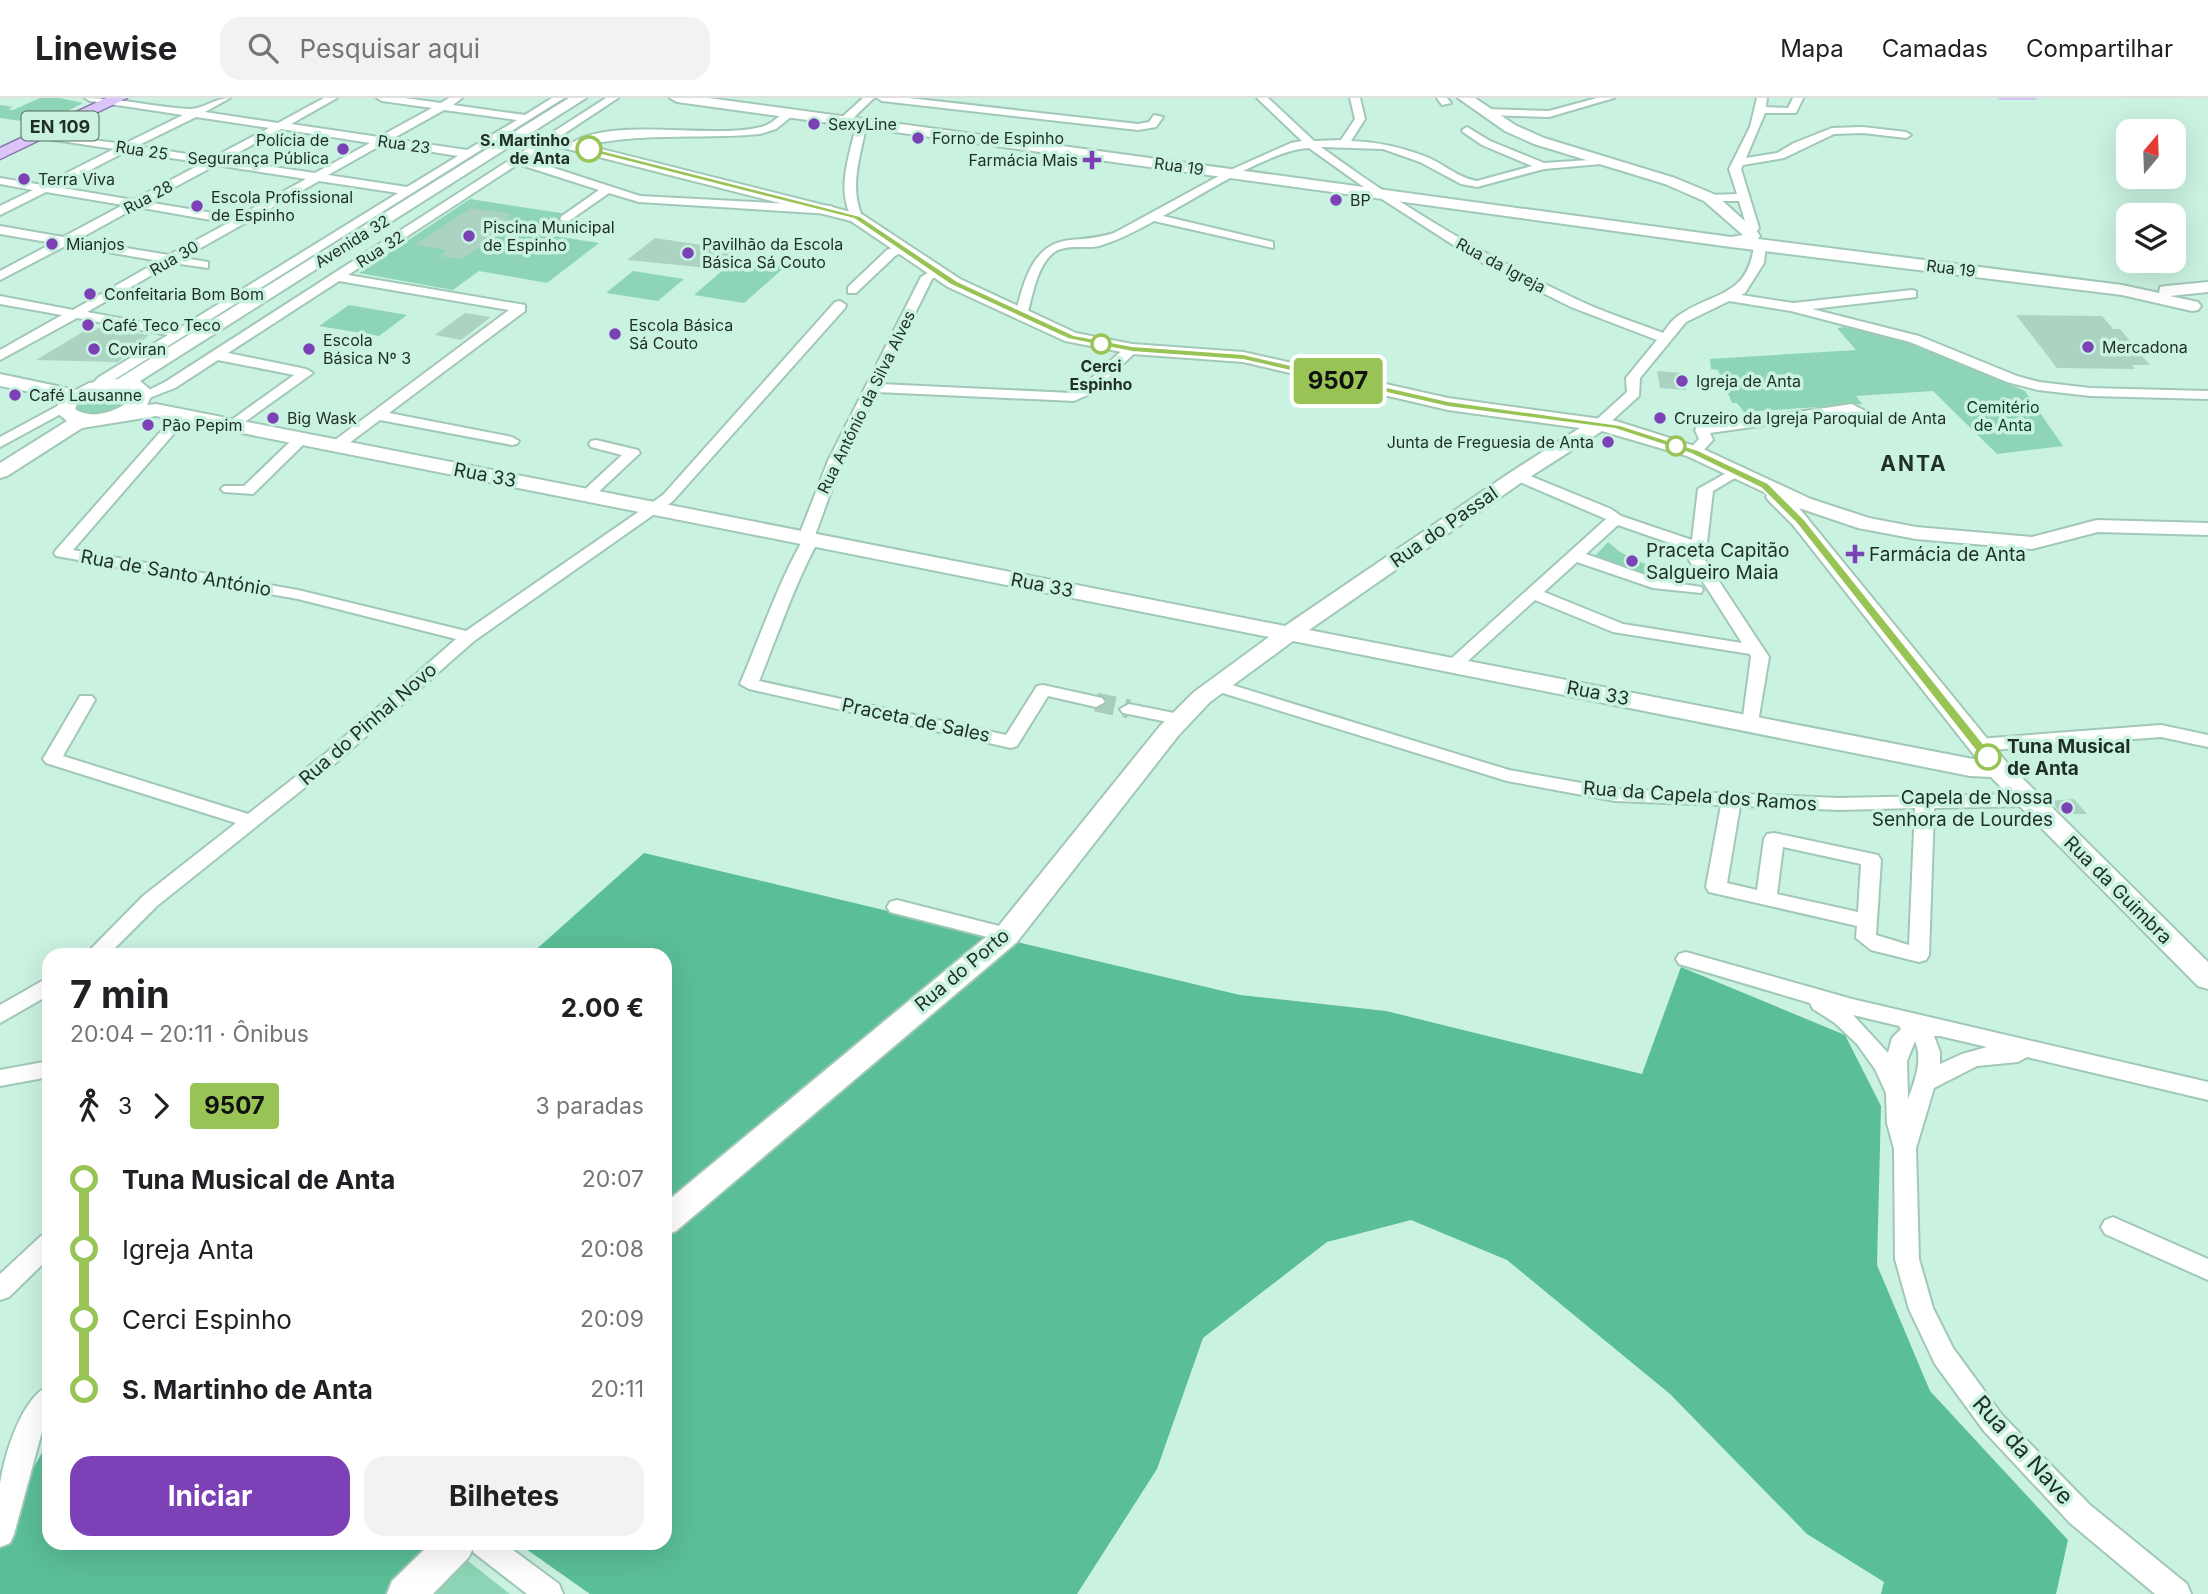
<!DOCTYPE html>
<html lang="pt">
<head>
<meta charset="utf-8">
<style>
  :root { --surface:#fff; --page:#f2f2f2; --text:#202124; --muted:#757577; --line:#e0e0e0; --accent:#7d41b7 }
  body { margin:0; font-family:Inter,sans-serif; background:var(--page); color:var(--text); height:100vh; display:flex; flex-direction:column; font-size:26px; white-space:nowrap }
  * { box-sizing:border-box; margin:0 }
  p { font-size:23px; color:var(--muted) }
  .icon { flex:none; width:38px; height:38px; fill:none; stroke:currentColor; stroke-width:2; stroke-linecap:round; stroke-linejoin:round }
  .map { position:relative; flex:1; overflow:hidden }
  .drawer { position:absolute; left:42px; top:850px; width:630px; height:602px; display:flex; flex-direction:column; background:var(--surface); border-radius:21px; box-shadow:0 7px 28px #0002 }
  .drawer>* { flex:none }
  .badge { padding:0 14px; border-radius:5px; font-size:24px; line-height:46px }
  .needle { width:46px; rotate:19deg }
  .controls { position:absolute; left:2116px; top:21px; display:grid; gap:14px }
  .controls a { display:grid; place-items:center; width:70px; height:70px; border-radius:14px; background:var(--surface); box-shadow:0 7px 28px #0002; font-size:35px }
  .map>.badge { position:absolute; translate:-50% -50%; box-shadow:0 0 0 4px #fff }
  .legs { display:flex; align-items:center; gap:10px; height:77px; padding:0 28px; font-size:23px }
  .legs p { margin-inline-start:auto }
  .summary { display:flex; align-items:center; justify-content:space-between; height:119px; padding:0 28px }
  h1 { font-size:38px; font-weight:700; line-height:52px }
  .primary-button { display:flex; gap:14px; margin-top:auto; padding:14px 28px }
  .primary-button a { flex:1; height:80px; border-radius:21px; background:var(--accent); color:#fff; font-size:28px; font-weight:700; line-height:80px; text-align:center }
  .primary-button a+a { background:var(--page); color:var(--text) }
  ul { padding:0 28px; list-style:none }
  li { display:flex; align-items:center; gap:24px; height:70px; font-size:26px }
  li i { display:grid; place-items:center; width:10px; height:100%; margin:0 9px; background:currentColor }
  li i::after { content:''; width:18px; height:18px; margin:-9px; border:5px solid; border-radius:50%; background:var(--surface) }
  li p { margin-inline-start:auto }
  li:first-child i { background:linear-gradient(#0000 50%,currentColor 0) }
  li:last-child i { background:linear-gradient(currentColor 50%,#0000 0) }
  header { display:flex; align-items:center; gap:42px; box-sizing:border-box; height:98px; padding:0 35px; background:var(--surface); border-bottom:2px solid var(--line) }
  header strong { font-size:33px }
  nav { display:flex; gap:38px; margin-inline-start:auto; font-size:24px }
  .search { width:490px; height:63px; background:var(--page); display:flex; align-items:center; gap:18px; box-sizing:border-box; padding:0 24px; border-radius:21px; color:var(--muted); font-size:26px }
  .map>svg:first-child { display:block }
  .green { fill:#8dd5b6 }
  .forest { fill:#5abe97 }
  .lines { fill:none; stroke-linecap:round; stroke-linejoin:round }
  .stream { stroke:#d2b8f5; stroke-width:3.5 }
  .building { fill:#acd3c1 }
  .street-tunnel { stroke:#a8cbbb; stroke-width:19; stroke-dasharray:19 10; stroke-linecap:butt }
  .street-casing { stroke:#a1c8b7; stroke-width:4 }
  .secondary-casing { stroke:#a1c8b7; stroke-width:4 }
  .primary-casing { stroke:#8a76ad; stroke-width:3 }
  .street { fill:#fff; fill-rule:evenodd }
  .secondary { fill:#fff; fill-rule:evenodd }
  .primary { fill:#dbc4f8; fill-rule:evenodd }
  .line-1 { fill:#98c455; stroke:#fff; stroke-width:2 }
  .poi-dot { fill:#7d41b7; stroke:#caf2e0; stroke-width:2.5 }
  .stop-1-dot { fill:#fff; stroke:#98c455; stroke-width:3.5 }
  .labels { text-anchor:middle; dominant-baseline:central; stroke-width:7; stroke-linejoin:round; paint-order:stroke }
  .far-poi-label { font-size:16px; fill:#1f2f28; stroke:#caf2e0; text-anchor:start }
  .far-stop-label { font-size:16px; font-weight:bold; fill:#1f2f28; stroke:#caf2e0; text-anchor:end }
  .far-street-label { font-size:16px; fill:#1f2f28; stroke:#caf2e0 }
  .far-park-label { font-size:16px; fill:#0e3b2b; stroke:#caf2e0 }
  .shield { fill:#caf2e0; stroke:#526a5f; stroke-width:2 }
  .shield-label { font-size:18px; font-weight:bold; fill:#1f2f28 }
  .street-label { font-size:19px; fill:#1f2f28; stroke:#caf2e0 }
  .poi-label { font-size:19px; fill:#1f2f28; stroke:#caf2e0; text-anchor:start }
  .stop-label { font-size:19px; font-weight:bold; fill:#1f2f28; stroke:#caf2e0; text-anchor:start }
  .far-district-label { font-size:21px; font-weight:bold; letter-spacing:2px; fill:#1f2f28; stroke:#caf2e0 }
  .near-street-label { font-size:23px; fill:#1f2f28; stroke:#caf2e0 }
</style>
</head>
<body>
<header>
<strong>Linewise</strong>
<div class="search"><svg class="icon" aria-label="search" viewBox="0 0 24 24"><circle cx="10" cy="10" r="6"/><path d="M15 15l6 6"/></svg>Pesquisar aqui</div>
<nav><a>Mapa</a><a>Camadas</a><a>Compartilhar</a></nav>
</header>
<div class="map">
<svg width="2208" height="1496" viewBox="0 0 2208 1496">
  <rect width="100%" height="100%" fill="#caf2e0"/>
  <path class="green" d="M40 0H60L83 5 42 26 0 20V7L13 9 8 11 13 12Z
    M470 101 567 116 541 136 599 145 547 185 479 173 453 192 359 175Z
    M736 161 785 169 744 205 694 197Z
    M633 173 684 181 658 203 606 195Z
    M349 207 407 217 379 238 319 228Z
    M1844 229 1917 246 2025 293 2063 348 1997 356 1933 293 1856 298 1862 306 1744 314 1737 305H1732L1718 272 1711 271 1710 261 1856 252 1837 230Z
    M123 291 132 295V303C112 314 97 320 75 312V304L86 296Z
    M1608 444 1620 454 1662 474 1661 481 1595 458Z
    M463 1459 510 1496H426Z"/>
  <path class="forest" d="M644 755 1240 897 1386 913 1642 976 1681 869 1845 937 1881 1008 1877 1167 1930 1293 2068 1442 2056 1496H1881L1884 1484 1807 1436 1670 1296 1507 1162 1411 1122 1327 1144 1203 1240 1157 1371 1077 1496H590L519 1446H665V858L530 857Z
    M49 1342V1446H442L390 1496H0V1430Z"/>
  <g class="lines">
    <path class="stream" d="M2000 0H2035"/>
  </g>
  <path class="building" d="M471 110 512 116 505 120 514 122 507 126 514 128 461 161 440 158 447 152 415 147Z
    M655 140 735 152 718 167 713 166 708 170 627 162Z
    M465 215 491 219 461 242 435 237Z
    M2016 217 2102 218 2113 231H2120L2150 267H2132L2135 271 2057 270Z
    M101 229 149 237 118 264 36 262 86 232 93 233Z
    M1657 273 1683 275 1686 292 1660 290Z
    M2074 701 2087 716H2063L2049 703Z"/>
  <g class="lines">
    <path class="street-tunnel" d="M1096 604 1129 611"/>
    <g class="street-casing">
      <path id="street" d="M85 0C120 0 154 9 189 11 202 12 214 0 230 0L205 14 278 25 324 0H337L291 26 379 39 432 10 382 3 377 0H405L441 5 449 0H462L453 7 525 17 552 0H564L96 293 89 289 99 279 168 237 77 220 0 262V252L62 217 0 206V198L73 212 159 163 67 147 0 182V173L53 145 0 136V128L63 139 123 107 46 94 0 117V108L33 92 0 86V80L43 87 114 51 41 40 37 39V35L124 46 183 17 90 3ZM444 12 517 22 467 52 392 41ZM196 19 269 30 212 60 137 48ZM281 31 370 45 315 75 225 62ZM383 46 458 58 407 89 328 77ZM127 53 203 65 133 102 57 89ZM216 67 306 81 237 119 147 104ZM319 83 398 95 178 231 87 214 173 165 208 170V164L183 160ZM137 109 228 125 169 157 77 142Z
        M606 0H618L526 61 640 98 831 108 837 112 831 116 639 104 609 95 566 125 560 121 562 118 599 92 518 66 348 177 525 207V213L389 315 512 339 519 343 517 346 512 347 380 322 341 351H331L329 348 331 345 509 212 339 183 228 255 306 271 313 275 235 331H225L223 328 294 277 218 262 175 290 144 302 137 298 165 284Z
        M863 0H874L849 24H841V20Z
        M877 0H909L1138 26 1149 24 1154 17 1163 19 1156 29 1138 32 882 3Z
        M1257 0H1268L1314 43 1341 42 1355 21 1350 0H1360L1365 21 1351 43C1378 44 1401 49 1427 59 1444 66 1458 80 1477 83L1532 68 1482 47 1463 34 1462 32 1467 29 1490 43 1544 65 1605 61 1607 63 1601 66 1544 71 1477 89 1461 86 1420 64 1383 51 1321 49C1401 108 1488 160 1578 202 1605 215 1635 224 1663 235 1667 229 1672 222 1678 218 1713 193 1748 200 1754 147L1760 143 1766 147 1764 165 1745 195 1741 197 1793 205 1912 192 1916 193V199L1812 211 1919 238 2017 278 2039 284 2090 290 2208 293V301L2090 298 2038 292 2007 284 1910 244 1791 213 1729 203 1686 224 1640 280 1639 298 1605 329H1595V323L1627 294 1626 280 1657 242 1571 209 1475 161 1368 92 1309 50C1272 51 1198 99 1163 118L1273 144V150L1154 123C1136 133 1119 142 1099 148 1086 151 1069 146 1056 153 1037 165 1033 197 1027 217L1026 220H1016L1015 217C1024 185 1031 146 1070 142 1085 141 1098 140 1114 135L1228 73 1291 45 1302 43Z
        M1437 0H1447L1451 5 1442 7Z
        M1597 0H1614L1549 19 1486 17 1481 14 1486 11 1549 13Z
        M1757 0H1767L1766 9 1788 10 1793 0H1803L1796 15H1765L1746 60 1777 55 1794 45 1832 30 1863 29 1906 34 1911 37 1906 40 1863 35 1834 36 1784 60 1743 67 1741 71 1759 130 1754 138 1750 139 1744 135 1747 130 1739 103H1710L1704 100 1710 97 1737 96 1729 71 1750 29Z
        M788 13 793 16 792 18 776 31 760 36C695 42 638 33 574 50L569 47C609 17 711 42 761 29 772 27 778 17 788 13Z
        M862 21 867 24C861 56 848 89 863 120L857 124 853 122C835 92 850 56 857 24Z
        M903 146 909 150 895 158 856 195H848V189L887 152Z
        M936 170 942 174 932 181 880 286 1072 295 1082 289 1127 248 1132 247 1139 251 1092 295 1074 303 876 294 842 363 814 440 816 447C793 490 778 537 759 583L1006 637 1037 588 1043 587 1102 600 1105 604 1096 609 1048 598 1017 648 1011 650 749 591 740 586C760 539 776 491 800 447L798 440 828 363 921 179Z
        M840 203 846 207 845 210 673 403 474 543 338 663 157 808 107 858H84L143 798 236 725 46 665 43 661 80 598H92L95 602 63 658 248 716 326 655 456 541 298 501 56 458 54 455 56 452 177 315 182 314 189 318 73 452 298 492 466 533 663 397 835 204Z
        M65 304 70 305V311L0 349V339Z
        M1852 306 1876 319 1869 323 1850 315 1710 335 1713 342 1699 357 1694 358 1687 354 1699 341 1695 332 1697 329Z
        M301 337 308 341 306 344 253 396 224 394 221 391 224 388H244L296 338Z
        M596 342 638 352 640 355 592 400H582L579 397 582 394 622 357 591 349 589 346 591 343Z
        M1735 370 1742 374 1740 377 1713 393 1705 462 1769 559 1757 630 1751 632 1742 626 1751 559 1750 556 1613 534 1535 502 1459 571H1447L1444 567 1606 421 1513 381 1511 378 1513 375H1523L1611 411 1621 418 1692 442 1698 391ZM1618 427 1690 452 1689 462 1742 545 1623 526 1544 494 1577 464 1653 490 1701 495 1703 492 1701 489 1662 483 1586 456Z
        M1219 583 1509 672 1615 691 1839 700 2027 696 2034 698 2036 702 2034 706 2027 708 1934 710 1929 857 1926 862 1919 864 1871 852 1856 840 1857 828 1709 794 1706 789 1721 707 1615 703 1507 683 1213 592 1210 588ZM1740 708 1839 712 1915 710 1909 847 1876 837 1881 762 1878 757 1774 735 1767 736 1764 741 1757 792 1727 785ZM1783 749 1861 766 1858 814 1777 796Z
        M1129 606 1184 617 1187 621 1178 626 1123 615 1120 611Z
        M2161 627 2208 637V649L2161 639 1978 653 1969 647 1978 641Z
        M897 802 1007 830 1014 832 1017 837 1014 842 1007 844 890 814 887 809 890 804Z
        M1686 854 1852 901 2208 984V1002L2027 959 2018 964 1977 968 1934 990 1916 1050 1919 1161 1933 1210 1953 1250 2002 1317 2090 1407 2187 1486 2191 1496H2155L2070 1425 1984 1333 1935 1266 1909 1211 1895 1161 1894 1051 1887 1025 1886 995 1875 971 1857 946 1835 925 1813 911 1810 905 1679 866 1676 861 1679 856ZM1853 917 1899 928 1901 931 1892 940 1888 955ZM1934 938H1940L1987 949 1962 956 1940 966V954ZM1915 943C1923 962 1915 982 1908 1001L1907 963Z
        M49 879V897L0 925V907Z
        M49 963V979L0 988V972Z
        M2113 1119 2208 1161V1182L2105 1136 2101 1129 2105 1122Z
        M49 1135V1160L9 1199 0 1202V1176L41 1138Z
        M49 1288V1321L43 1330 14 1436 10 1445 0 1449C0 1429 0 1408 0 1388 3 1361 21 1299 49 1288Z
        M470 1446H505L559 1486 563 1496H527L474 1455Z"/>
    </g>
    <g class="secondary-casing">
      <path id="secondary" d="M569 0H586L140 283 153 294 147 307 156 306 1285 528 1511 374 1580 330 1448 312 1243 264 1132 256 1065 243 948 189 851 123 544 45 542 42 544 39 549 38 863 117 960 181 1076 235 1132 246 1243 254 1448 300 1616 323 1701 350 1811 401 1869 420 1916 429 2032 439 2097 422 2208 425V437L2098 434 2032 451 1916 441 1858 430 1799 410 2007 665 2208 864V891L2198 888 1991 679 1970 678 1293 543 1210 604 1178 638 1017 844 676 1133 665 1137V1105L997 830 1160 628 1194 594 1269 539 156 318 82 330 7 378 0 380V365L67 323 55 313 61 300 0 288V276L76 292 89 285 118 281ZM123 292 134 296 133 300C119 313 92 323 75 311L77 306 100 294ZM1602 333 1687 358 1768 396 1766 399 1769 403 1793 427 1978 662 1309 532 1525 382Z
        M670 0H708L1731 139 1743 137 1704 103 1665 86 1534 46 1505 33 1458 0H1475L1515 27 1544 40 1675 80 1716 97 1758 135 1760 138 1758 141 2122 187 2159 195 2160 189 2166 188 2208 184V194L2170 198 2198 204 2201 208 2198 212 2192 213 2122 197 1731 149 677 4Z
        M430 1446H475L469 1459 433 1496H387L392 1483Z"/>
    </g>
    <g class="primary-casing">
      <path id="primary" d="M106 0H127L0 61V50Z"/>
    </g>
    <use href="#street" class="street"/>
    <use href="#secondary" class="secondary"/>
    <use href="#primary" class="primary"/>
  </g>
  <path class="line-1" d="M589 49 860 118 957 183 1074 237 1132 248 1243 256 1448 303 1620 327 1698 352 1768 385 1804 421 1994 659 1993 662H1983L1796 425 1761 390 1691 356 1615 331 1448 309 1243 262 1132 254 1068 241 951 187 854 121 586 53Z"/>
  <g class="poi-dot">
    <circle cx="814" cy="26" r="7"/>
    <circle cx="918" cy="40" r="7"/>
    <circle cx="343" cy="51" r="7"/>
    <path d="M1088.5 51.5h7v7h7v7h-7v7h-7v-7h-7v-7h7z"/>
    <circle cx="24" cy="81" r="7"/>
    <circle cx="1336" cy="102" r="7"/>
    <circle cx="197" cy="108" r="7"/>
    <circle cx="469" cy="138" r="7"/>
    <circle cx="52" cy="146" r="7"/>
    <circle cx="688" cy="155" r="7"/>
    <circle cx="90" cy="196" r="7"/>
    <circle cx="88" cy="227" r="7"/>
    <circle cx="615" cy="236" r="7"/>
    <circle cx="2088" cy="249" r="7"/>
    <circle cx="94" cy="251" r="7"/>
    <circle cx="309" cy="251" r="7"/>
    <circle cx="1682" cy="283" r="7"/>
    <circle cx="15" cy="297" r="7"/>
    <circle cx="273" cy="320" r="7"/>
    <circle cx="1660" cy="320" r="7"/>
    <circle cx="148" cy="327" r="7"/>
    <circle cx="1608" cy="344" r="7"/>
    <path d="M1851.5 445.5h7v7h7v7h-7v7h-7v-7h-7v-7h7z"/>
    <circle cx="1632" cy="463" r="7"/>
    <circle cx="2067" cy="710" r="7"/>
  </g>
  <g class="stop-1-dot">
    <circle cx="589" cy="51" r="12"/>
    <circle cx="1101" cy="246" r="9"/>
    <circle cx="1676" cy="348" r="9"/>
    <circle cx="1988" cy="659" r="12"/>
  </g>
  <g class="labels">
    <g class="far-poi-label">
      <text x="828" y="26">SexyLine</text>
      <text x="932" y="40">Forno de Espinho</text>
      <text x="329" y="42" text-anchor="end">Polícia de<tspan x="329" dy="18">Segurança Pública</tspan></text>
      <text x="1078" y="62" text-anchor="end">Farmácia Mais</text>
      <text x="38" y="81">Terra Viva</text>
      <text x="211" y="99">Escola Profissional<tspan x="211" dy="18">de Espinho</tspan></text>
      <text x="1350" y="102">BP</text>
      <text x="483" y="129">Piscina Municipal<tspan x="483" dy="18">de Espinho</tspan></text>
      <text x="66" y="146">Mianjos</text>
      <text x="702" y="146">Pavilhão da Escola<tspan x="702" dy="18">Básica Sá Couto</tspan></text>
      <text x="104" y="196">Confeitaria Bom Bom</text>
      <text x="102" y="227">Café Teco Teco</text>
      <text x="629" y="227">Escola Básica<tspan x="629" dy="18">Sá Couto</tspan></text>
      <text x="323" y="242">Escola<tspan x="323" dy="18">Básica Nº 3</tspan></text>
      <text x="2102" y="249">Mercadona</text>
      <text x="108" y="251">Coviran</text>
      <text x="1696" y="283">Igreja de Anta</text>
      <text x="29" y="297">Café Lausanne</text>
      <text x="287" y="320">Big Wask</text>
      <text x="1674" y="320">Cruzeiro da Igreja Paroquial de Anta</text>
      <text x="162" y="327">Pão Pepim</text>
      <text x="1594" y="344" text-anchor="end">Junta de Freguesia de Anta</text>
    </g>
    <g class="far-stop-label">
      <text x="570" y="42">S. Martinho<tspan x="570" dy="18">de Anta</tspan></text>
      <text x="1101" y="268" text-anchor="middle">Cerci<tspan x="1101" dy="18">Espinho</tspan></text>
    </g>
    <g class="far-street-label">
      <text transform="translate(404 46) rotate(8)">Rua 23</text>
      <text transform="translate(142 52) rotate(9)">Rua 25</text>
      <text transform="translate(1179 68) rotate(8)">Rua 19</text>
      <text transform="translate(148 99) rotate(-28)">Rua 28</text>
      <text transform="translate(352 143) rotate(-32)">Avenida 32</text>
      <text transform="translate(380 151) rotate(-33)">Rua 32</text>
      <text transform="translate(174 160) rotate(-30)">Rua 30</text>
      <text transform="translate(1501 167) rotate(28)">Rua da Igreja</text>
      <text transform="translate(1951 170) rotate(7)">Rua 19</text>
      <text transform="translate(866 304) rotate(-64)">Rua António da Silva Alves</text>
    </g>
    <g class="far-park-label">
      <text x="2003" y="309">Cemitério<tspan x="2003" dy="18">de Anta</tspan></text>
    </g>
    <rect class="shield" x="21.5" y="13.5" width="77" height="29" rx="5"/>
    <g class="shield-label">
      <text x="60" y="28">EN 109</text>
    </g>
    <g class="street-label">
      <text transform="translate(485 377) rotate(11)">Rua 33</text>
      <text transform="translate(1444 429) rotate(-35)">Rua do Passal</text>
      <text transform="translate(176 475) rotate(10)">Rua de Santo António</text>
      <text transform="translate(1042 487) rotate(11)">Rua 33</text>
      <text transform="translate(1598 595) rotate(11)">Rua 33</text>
      <text transform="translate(916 622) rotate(12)">Praceta de Sales</text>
      <text transform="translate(368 626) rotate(-41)">Rua do Pinhal Novo</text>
      <text transform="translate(1700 698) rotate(4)">Rua da Capela dos Ramos</text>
      <text transform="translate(2118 792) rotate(45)">Rua da Guimbra</text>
      <text transform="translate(962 872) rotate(-40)">Rua do Porto</text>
    </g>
    <g class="poi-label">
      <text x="1646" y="452">Praceta Capitão<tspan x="1646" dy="22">Salgueiro Maia</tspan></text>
      <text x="1869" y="456">Farmácia de Anta</text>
      <text x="2053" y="699" text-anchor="end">Capela de Nossa<tspan x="2053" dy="22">Senhora de Lourdes</tspan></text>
    </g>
    <g class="stop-label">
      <text x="2007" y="648">Tuna Musical<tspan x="2007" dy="22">de Anta</tspan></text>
    </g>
    <g class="far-district-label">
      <text x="1914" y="365">ANTA</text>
    </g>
    <g class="near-street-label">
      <text transform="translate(2023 1352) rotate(48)">Rua da Nave</text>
    </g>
  </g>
</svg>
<div class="controls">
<a><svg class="needle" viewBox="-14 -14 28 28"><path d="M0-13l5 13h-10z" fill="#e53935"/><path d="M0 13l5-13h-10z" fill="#757577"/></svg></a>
<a><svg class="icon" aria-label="layers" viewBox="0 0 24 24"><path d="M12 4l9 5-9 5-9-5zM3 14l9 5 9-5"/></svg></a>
</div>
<b class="badge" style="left:1338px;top:283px;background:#98c455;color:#111">9507</b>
<section class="drawer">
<div class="summary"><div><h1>7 min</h1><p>20:04 – 20:11 · Ônibus</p></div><b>2.00 €</b></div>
<div class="legs"><svg class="icon" aria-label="walk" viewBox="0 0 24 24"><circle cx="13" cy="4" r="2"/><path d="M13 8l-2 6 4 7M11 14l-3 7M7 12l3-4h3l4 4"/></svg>3<svg class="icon" aria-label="forward" viewBox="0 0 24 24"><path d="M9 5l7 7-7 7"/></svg><b class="badge" style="background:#98c455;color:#111">9507</b><p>3 paradas</p></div>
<ul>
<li><i style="color:#98c455"></i><b>Tuna Musical de Anta</b><p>20:07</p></li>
<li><i style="color:#98c455"></i><span>Igreja Anta</span><p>20:08</p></li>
<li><i style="color:#98c455"></i><span>Cerci Espinho</span><p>20:09</p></li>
<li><i style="color:#98c455"></i><b>S. Martinho de Anta</b><p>20:11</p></li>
</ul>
<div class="primary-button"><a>Iniciar</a><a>Bilhetes</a></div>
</section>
</div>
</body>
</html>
